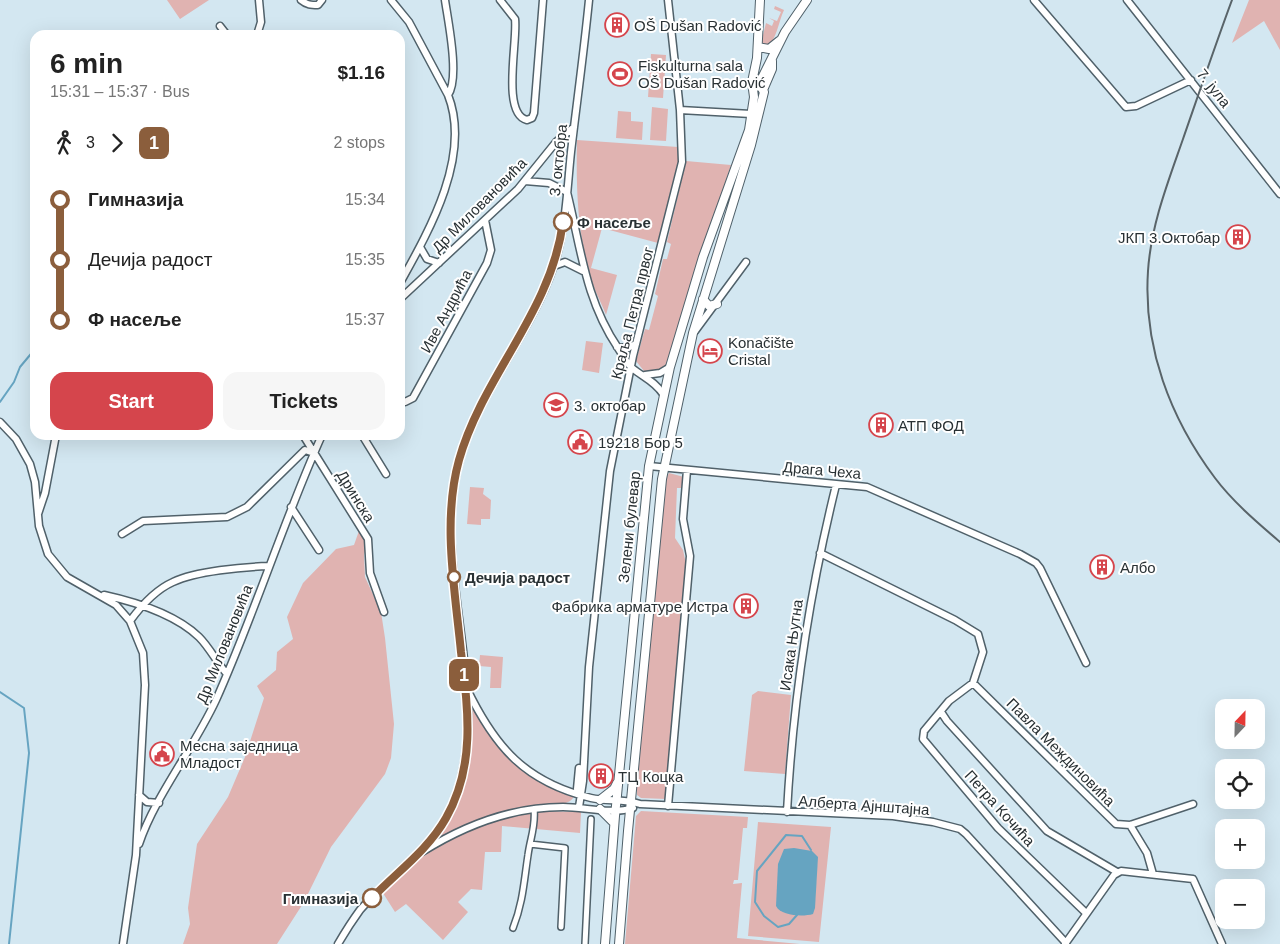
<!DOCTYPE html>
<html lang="en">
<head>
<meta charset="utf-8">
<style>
  :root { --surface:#fff; --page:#f6f6f6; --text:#222; --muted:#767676; --accent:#d5454c }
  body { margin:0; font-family:Helvetica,sans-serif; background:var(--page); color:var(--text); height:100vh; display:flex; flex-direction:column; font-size:19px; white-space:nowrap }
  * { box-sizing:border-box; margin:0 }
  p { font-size:16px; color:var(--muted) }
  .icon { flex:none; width:28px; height:28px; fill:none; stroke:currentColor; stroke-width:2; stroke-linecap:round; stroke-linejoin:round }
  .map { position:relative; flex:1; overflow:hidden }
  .sheet { position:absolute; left:30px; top:30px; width:375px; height:410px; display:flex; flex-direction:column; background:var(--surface); border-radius:15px; box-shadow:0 5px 20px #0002 }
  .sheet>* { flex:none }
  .badge { padding:0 10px; border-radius:8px; font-size:18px; line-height:32px }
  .needle { width:32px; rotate:22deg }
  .tools { position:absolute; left:1215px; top:699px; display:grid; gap:10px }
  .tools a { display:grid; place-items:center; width:50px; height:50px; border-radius:10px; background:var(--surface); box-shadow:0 5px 20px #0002; font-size:25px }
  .map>.badge { position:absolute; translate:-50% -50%; box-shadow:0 0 0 2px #fff }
  .legs { display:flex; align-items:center; gap:8px; height:55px; padding:0 20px; font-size:16px }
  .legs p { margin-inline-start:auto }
  .head { display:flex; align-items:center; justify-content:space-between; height:85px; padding:0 20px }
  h1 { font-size:28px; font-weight:600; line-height:38px }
  .primary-button { display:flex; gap:10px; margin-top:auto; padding:10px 20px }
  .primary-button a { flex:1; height:58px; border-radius:15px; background:var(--accent); color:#fff; font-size:20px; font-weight:600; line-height:58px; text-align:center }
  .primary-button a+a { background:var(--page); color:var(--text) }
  ul { padding:0 20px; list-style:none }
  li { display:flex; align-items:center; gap:18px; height:60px; font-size:19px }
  li i { display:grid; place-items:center; width:8px; height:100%; margin:0 6px; background:currentColor }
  li i::after { content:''; width:12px; height:12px; margin:-6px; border:4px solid; border-radius:50%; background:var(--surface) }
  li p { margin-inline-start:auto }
  li:first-child i { background:linear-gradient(#0000 50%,currentColor 0) }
  li:last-child i { background:linear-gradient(currentColor 50%,#0000 0) }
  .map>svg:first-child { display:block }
  .green { fill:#e0b3b1 }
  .water { fill:#66a4c1 }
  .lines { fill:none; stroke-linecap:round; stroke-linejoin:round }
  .stream { stroke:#66a4c1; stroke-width:2 }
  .pedestrian-casing { stroke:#50616a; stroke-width:8 }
  .minor-casing { stroke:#50616a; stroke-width:9 }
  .tertiary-casing { stroke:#50616a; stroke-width:10 }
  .pedestrian { stroke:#fff; stroke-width:5 }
  .minor { stroke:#fff; stroke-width:6 }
  .tertiary { stroke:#fff; stroke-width:8 }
  .rail { stroke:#596469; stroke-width:2 }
  .line-1-casing { stroke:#fff; stroke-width:11 }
  .line-1 { stroke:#8b5e3c; stroke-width:8 }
  .stop-1-dot { fill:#fff; stroke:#8b5e3c; stroke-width:2.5 }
  .labels { text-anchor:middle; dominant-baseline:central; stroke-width:4; stroke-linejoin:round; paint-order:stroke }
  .poi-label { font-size:15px; fill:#293134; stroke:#fff; text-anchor:start }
  .street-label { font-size:15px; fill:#293134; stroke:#fff }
  .stop-label { font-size:15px; font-weight:bold; fill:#293134; stroke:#fff; text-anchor:start }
</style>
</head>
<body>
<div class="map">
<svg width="1280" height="944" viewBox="0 0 1280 944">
  <rect width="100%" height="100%" fill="#d3e7f1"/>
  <path class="green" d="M167 0H209L180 19Z
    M1249 0H1280V50L1264 21 1232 43Z
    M775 6 784 10C778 23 777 39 766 49L761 43 766 23 772 26 774 21 769 18 777 21 781 12 774 9Z
    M651 54 666 55 663 98 648 97Z
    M652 107 668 109 666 141 650 140Z
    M618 111 631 112V121L643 122 642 140 616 138Z
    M577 140 678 147 679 159 658 243 602 228 591 268 617 275 606 315C601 302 593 288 590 275 577 231 576 185 577 140Z
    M686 161 731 165 665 367 654 372 644 371 636 361 645 329 649 330 658 296 655 294 663 259H667L671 244 667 242Z
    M586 341 603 343 599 373 582 370Z
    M669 473 684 477 681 488H677L675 538 683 550 686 564 666 799 641 798 637 795V789L663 485Z
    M470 487 484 488 483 494 491 500 490 519H481V525L467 524Z
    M360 528 367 544 364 555 365 577 381 612 385 638 394 724 391 758 385 774 331 847 304 902 277 944H183L190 924 188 908 197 844 228 797 245 757 264 698 257 686 276 670 277 652 293 639 287 617 303 583 336 549 354 545Z
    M480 655 503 657 501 688H490L491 667 479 666Z
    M758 691 791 695 785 774 744 771 752 695Z
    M470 702C495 750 521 778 574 796L573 798C566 808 543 805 532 806 496 811 464 824 433 842 466 802 475 752 470 702Z
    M540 811 581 812 580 833 502 826 501 852H485L482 890 471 889 458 902 468 912 443 940 406 904 395 912 381 890C432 845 471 820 540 811Z
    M641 811 748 817 747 828H743L738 880H734L733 884 742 883 737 938 800 944H625L636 816Z
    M758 822 831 827 819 942 748 936Z"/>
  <path class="water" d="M794 848 812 851 818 857 815 908 813 914C803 917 781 916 776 906L778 864 784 849Z"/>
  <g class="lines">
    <path class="stream" d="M0 402 14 382 20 367 35 349
      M0 692 24 708 29 753 9 944
      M797 915 789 924 778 927 764 916 755 902 757 871 786 835 802 836 811 850"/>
    <g class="pedestrian-casing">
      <path id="pedestrian" d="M530 844 565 848 561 927
        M513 928C523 903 524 881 528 855 530 839 536 826 534 809
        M585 944 591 819"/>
    </g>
    <g class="minor-casing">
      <path id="minor" d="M301 0C307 5 311 5 318 5L322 0
        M391 0 409 22 448 95
        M500 0 515 19C518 40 501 114 527 120L532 118 534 113 543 0
        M1034 0 1126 107 1136 106 1191 80
        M1127 0 1280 194
        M220 26 227 35
        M257 35 261 22 259 0
        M680 110 751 114
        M525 181 549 183 567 192C581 248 585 299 618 348 622 354 626 362 631 367 642 377 654 380 663 394
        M420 247 427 259 439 263
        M554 266 565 262 583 271
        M400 283C429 231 472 156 448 95 460 78 448 21 445 0
        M400 299 518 189 556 142 574 127
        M695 331 746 262
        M617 347 627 348 636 344
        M645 375 660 373 670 367
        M400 400 405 402 413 398 487 263 491 250 485 220
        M0 422 16 439 30 464 35 482 39 526 48 554 67 577 116 605 130 621 143 653 145 685 136 855 123 944
        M303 435 368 539 370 573 384 612
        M362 435 386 474
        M649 466 867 487 1020 554 1036 563 1040 568 1086 663
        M291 507 319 550
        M38 514 45 493 56 435
        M122 534 143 521 227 517 247 507 305 450 314 453
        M820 553 955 620 978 634 983 652 973 683 949 701 924 731 923 739 998 828 1086 913
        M104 595C136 602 175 614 199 637 210 648 217 663 227 674
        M130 621C141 606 155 590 173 582 196 571 243 567 269 566
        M973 683 1116 824 1130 825 1193 804
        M467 689C495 747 525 782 591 798 607 802 624 798 640 804L893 816 933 822 960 829 966 834 1066 943
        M941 712 947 721 1047 831 1117 872
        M579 768 577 789 580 793
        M139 795 147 802 159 803
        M668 806 690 556 683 519 687 470
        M579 807 583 781 589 667 610 471 633 356 682 162 680 110 668 0
        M787 812C793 700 809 594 836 485
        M1130 825 1147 853 1153 874
        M139 844C155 796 194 748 216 700 255 613 283 522 322 435
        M422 852C465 825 512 807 563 807 585 807 612 815 633 808
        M338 944C345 932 352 921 360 910 393 872 441 844 457 793 489 695 439 587 454 485 466 405 527 343 553 268 566 231 567 190 571 152 577 101 584 51 589 0
        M1065 944 1114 875 1121 871 1193 879 1222 944"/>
    </g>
    <g class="tertiary-casing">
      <path id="tertiary" d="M758 47 769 49 779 41
        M758 86 785 32 807 0
        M763 90 772 69V61
        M703 299 709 306 717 304
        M600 800 614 789 617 783
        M600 809 614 823
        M605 944 615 816 649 466 670 367 703 257 749 130 754 97 752 82 757 58 760 0
        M619 944 628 831 662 479 693 333 751 145 764 92 761 87 756 86"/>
    </g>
    <use href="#pedestrian" class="pedestrian"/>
    <use href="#minor" class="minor"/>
    <use href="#tertiary" class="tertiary"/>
    <path class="rail" d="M1232 0C1215 46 1199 93 1183 139 1168 182 1151 225 1148 271 1143 347 1170 418 1215 478 1233 502 1258 523 1280 542"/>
  </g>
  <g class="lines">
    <g class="line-1-casing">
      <path id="line-1" d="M372 898C397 872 428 850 446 818 476 765 468 709 461 652 455 590 442 521 459 460 483 375 551 313 563 222"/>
    </g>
    <use href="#line-1" class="line-1"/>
  </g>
  <defs>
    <g id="building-ring" transform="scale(1.25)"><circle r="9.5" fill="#fff" stroke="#d5454c" stroke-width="1.5"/><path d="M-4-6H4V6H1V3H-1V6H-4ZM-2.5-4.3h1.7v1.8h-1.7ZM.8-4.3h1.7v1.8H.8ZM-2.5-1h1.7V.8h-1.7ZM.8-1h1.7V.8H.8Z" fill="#d5454c"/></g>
    <g id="stadium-ring" transform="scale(1.25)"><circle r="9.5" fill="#fff" stroke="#d5454c" stroke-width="1.5"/><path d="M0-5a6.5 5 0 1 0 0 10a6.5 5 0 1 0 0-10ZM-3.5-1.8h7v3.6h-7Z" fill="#d5454c"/></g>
    <g id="hotel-ring" transform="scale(1.25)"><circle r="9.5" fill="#fff" stroke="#d5454c" stroke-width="1.5"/><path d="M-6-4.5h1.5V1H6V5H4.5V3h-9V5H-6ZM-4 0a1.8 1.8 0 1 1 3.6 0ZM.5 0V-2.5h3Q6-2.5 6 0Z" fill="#d5454c"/></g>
    <g id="school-ring" transform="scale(1.25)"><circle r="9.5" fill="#fff" stroke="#d5454c" stroke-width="1.5"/><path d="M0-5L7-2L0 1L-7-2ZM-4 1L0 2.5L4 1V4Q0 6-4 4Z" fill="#d5454c"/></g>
    <g id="civic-ring" transform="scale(1.25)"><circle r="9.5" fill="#fff" stroke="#d5454c" stroke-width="1.5"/><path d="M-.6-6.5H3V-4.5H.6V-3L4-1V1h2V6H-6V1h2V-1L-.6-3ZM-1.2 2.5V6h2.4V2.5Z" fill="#d5454c"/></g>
  </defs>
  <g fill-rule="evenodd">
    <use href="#building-ring" x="617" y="25"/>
    <use href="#stadium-ring" x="620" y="74"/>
    <use href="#building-ring" x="1238" y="237"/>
    <use href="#hotel-ring" x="710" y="351"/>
    <use href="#school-ring" x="556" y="405"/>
    <use href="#building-ring" x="881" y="425"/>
    <use href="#civic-ring" x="580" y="442"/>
    <use href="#building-ring" x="1102" y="567"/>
    <use href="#building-ring" x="746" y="606"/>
    <use href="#civic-ring" x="162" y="754"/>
    <use href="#building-ring" x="601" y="776"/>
  </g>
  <g class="stop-1-dot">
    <circle cx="563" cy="222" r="9"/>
    <circle cx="454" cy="577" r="6"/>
    <circle cx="372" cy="898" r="9"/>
  </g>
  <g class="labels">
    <g class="poi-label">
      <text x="634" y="25">OŠ Dušan Radović</text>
      <text x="638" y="65">Fiskulturna sala<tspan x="638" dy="17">OŠ Dušan Radović</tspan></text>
      <text x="1220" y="237" text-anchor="end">ЈКП 3.Октобар</text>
      <text x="728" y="342">Konačište<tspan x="728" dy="17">Cristal</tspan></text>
      <text x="574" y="405">3. октобар</text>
      <text x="898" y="425">АТП ФОД</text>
      <text x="598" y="442">19218 Бор 5</text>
      <text x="1120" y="567">Албо</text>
      <text x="728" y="606" text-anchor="end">Фабрика арматуре Истра</text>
      <text x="180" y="745">Месна заједница<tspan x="180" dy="17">Младост</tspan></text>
      <text x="618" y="776">ТЦ Коцка</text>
    </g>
    <g class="street-label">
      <text transform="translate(1214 88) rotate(52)">7. јула</text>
      <text transform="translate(558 160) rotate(-84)">3. октобра</text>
      <text transform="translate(479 205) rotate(-45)">Др Миловановића</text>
      <text transform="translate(446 311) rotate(-62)">Иве Андрића</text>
      <text transform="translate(632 313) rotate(-76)">Краља Петра првог</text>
      <text transform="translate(822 470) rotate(5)">Драга Чеха</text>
      <text transform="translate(356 496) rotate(58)">Дринска</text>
      <text transform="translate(629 527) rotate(-84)">Зелени булевар</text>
      <text transform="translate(224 644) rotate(-68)">Др Миловановића</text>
      <text transform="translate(791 645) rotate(-82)">Исака Њутна</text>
      <text transform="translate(1061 752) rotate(45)">Павла Междиновића</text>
      <text transform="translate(864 805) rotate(4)">Алберта Ајнштајна</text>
      <text transform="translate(1000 808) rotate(48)">Петра Кочића</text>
    </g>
    <g class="stop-label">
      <text x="577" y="222">Ф насеље</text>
      <text x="465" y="577">Дечија радост</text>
      <text x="358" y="898" text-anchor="end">Гимназија</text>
    </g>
  </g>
</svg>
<div class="tools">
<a><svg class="needle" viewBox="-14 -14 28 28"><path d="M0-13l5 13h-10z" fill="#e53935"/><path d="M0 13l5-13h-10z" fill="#767676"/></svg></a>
<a><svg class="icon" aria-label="locate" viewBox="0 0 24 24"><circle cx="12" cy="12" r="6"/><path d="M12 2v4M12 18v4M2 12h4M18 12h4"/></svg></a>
<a>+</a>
<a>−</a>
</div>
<b class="badge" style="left:464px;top:675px;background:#8b5e3c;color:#fff">1</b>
<section class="sheet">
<div class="head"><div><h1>6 min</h1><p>15:31 – 15:37 · Bus</p></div><b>$1.16</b></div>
<div class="legs"><svg class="icon" aria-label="walk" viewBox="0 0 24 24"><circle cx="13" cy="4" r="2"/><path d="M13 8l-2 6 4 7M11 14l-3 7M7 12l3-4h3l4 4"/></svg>3<svg class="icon" aria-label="forward" viewBox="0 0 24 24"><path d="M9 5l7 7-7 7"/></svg><b class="badge" style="background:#8b5e3c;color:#fff">1</b><p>2 stops</p></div>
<ul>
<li><i style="color:#8b5e3c"></i><b>Гимназија</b><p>15:34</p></li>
<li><i style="color:#8b5e3c"></i><span>Дечија радост</span><p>15:35</p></li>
<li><i style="color:#8b5e3c"></i><b>Ф насеље</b><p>15:37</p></li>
</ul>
<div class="primary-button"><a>Start</a><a>Tickets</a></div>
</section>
</div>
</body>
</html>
